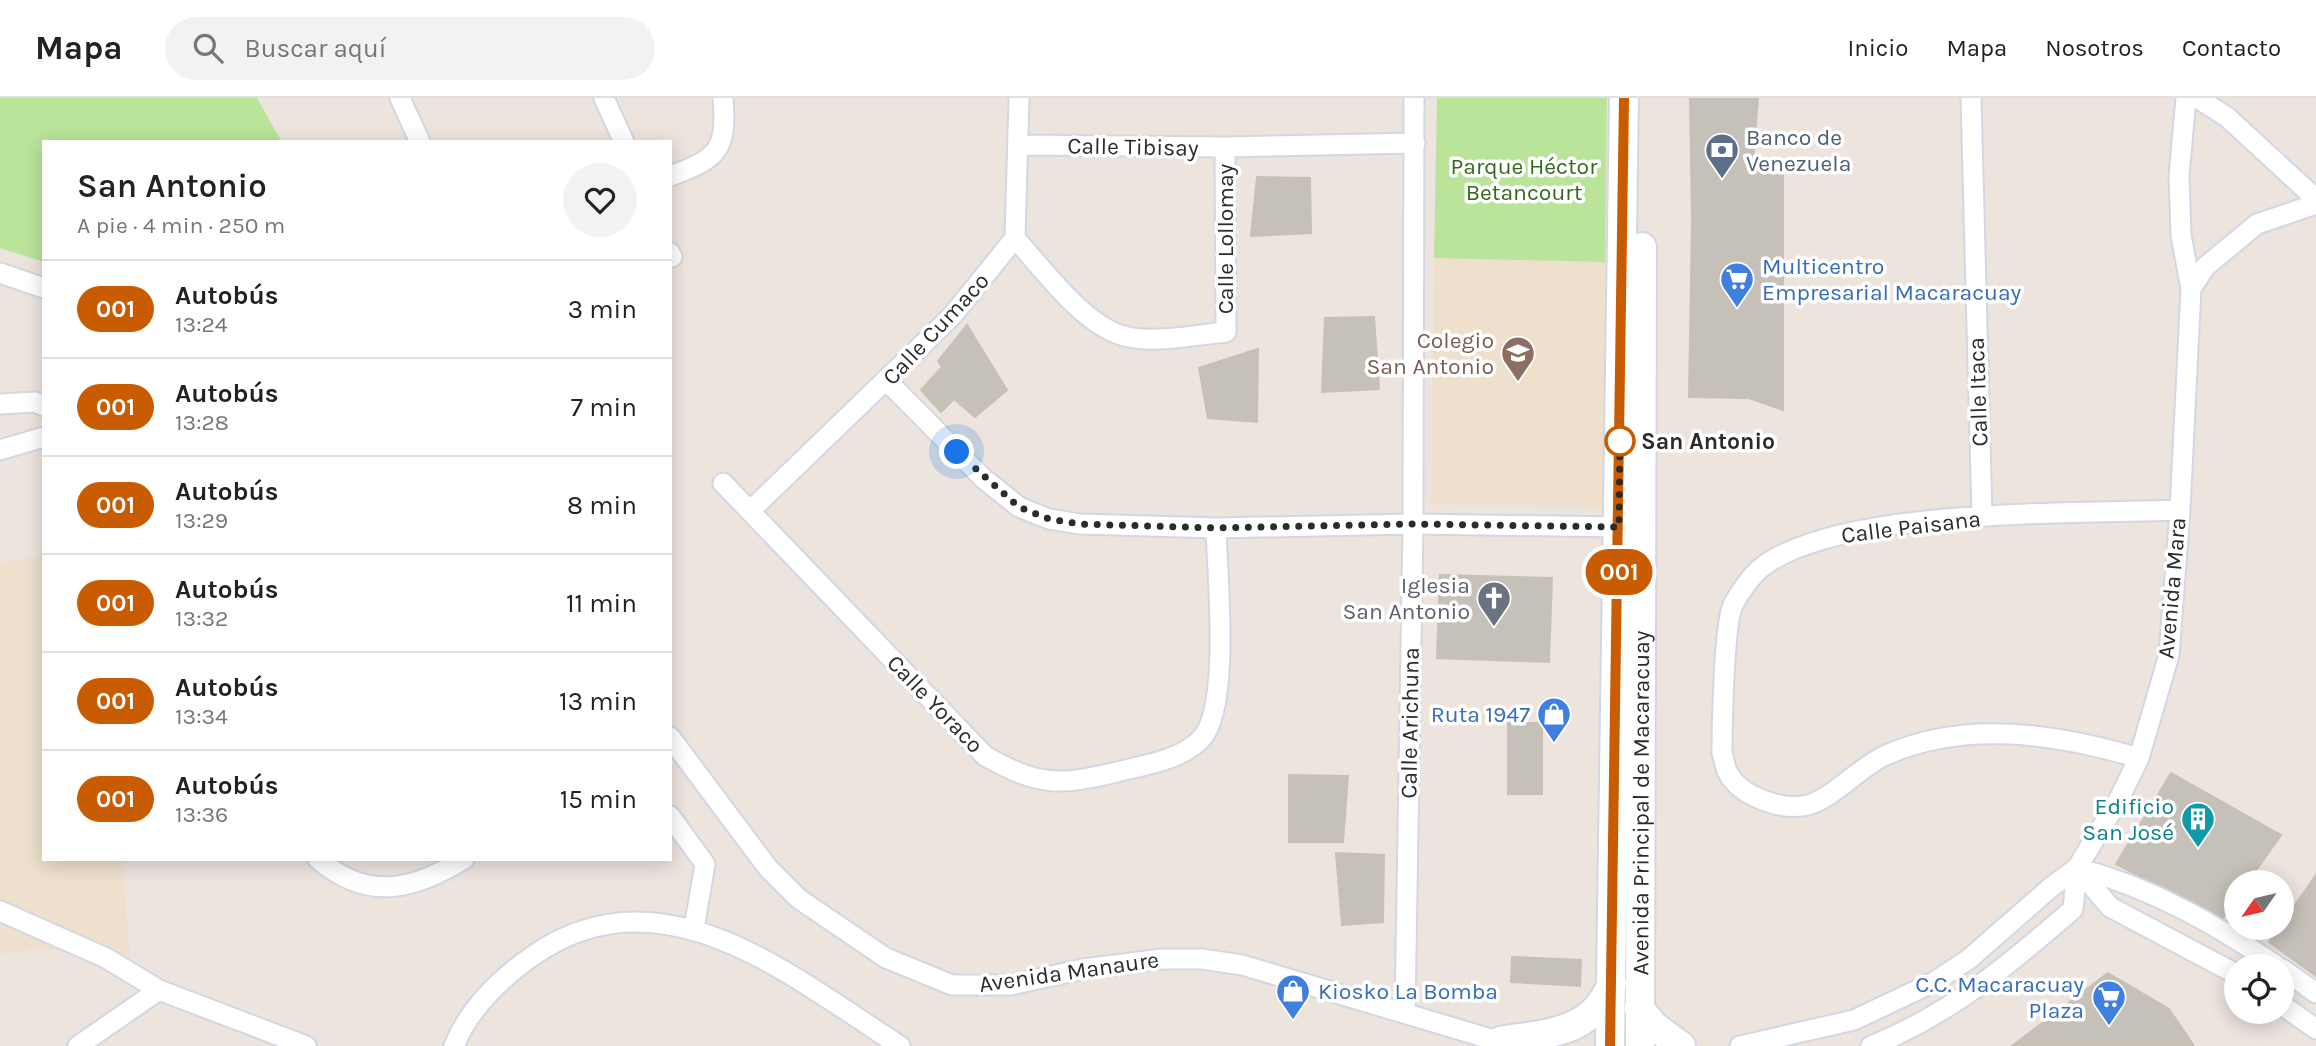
<!DOCTYPE html>
<html lang="es">
<head>
<meta charset="utf-8">
<style>
  :root { --surface:#fff; --page:#f2f2f2; --text:#222; --muted:#767676; --line:#e0e0e0 }
  body { margin:0; font-family:Karla,sans-serif; background:var(--page); color:var(--text); height:100vh; display:flex; flex-direction:column; font-size:26px; white-space:nowrap }
  * { box-sizing:border-box; margin:0 }
  p { font-size:23px; color:var(--muted) }
  .icon { flex:none; width:38px; height:38px; fill:none; stroke:currentColor; stroke-width:2; stroke-linecap:round; stroke-linejoin:round }
  .map { position:relative; flex:1; overflow:hidden }
  .details { position:absolute; left:42px; top:42px; width:630px; height:721px; display:flex; flex-direction:column; background:var(--surface); border-radius:0px; box-shadow:0 4px 18px #0003 }
  .details>* { flex:none }
  .badge { padding:0 14px; border-radius:23px; font-size:24px; line-height:46px }
  .needle { width:46px; rotate:236deg }
  .controls { position:absolute; left:2224px; top:772px; display:grid; gap:14px }
  .controls a { display:grid; place-items:center; width:70px; height:70px; border-radius:50%; background:var(--surface); box-shadow:0 4px 18px #0003; font-size:35px }
  .you { position:absolute; width:35px; height:35px; margin:-18px; border:5px solid #fff; border-radius:50%; background:#1a73e8; box-shadow:0 0 0 10px #1a73e833 }
  .map>.badge { position:absolute; translate:-50% -50%; box-shadow:0 0 0 4px #fff }
  .round { display:grid; place-items:center; flex:none; width:74px; height:74px; border-radius:37px; background:var(--page) }
  .head { display:flex; align-items:center; justify-content:space-between; height:119px; padding:0 35px }
  h1 { font-size:33px; font-weight:600; line-height:52px }
  ul { padding:0; list-style:none }
  li { display:flex; align-items:center; gap:21px; height:98px; padding:0 35px; border-top:2px solid var(--line) }
  li div { flex:1 }
  li b { display:block; font-size:26px }
  li em { font-style:normal }
  li .badge { min-width:77px; font-weight:700; text-align:center }
  header { display:flex; align-items:center; gap:42px; box-sizing:border-box; height:98px; padding:0 35px; background:var(--surface); border-bottom:2px solid var(--line) }
  header strong { font-size:33px }
  nav { display:flex; gap:38px; margin-inline-start:auto; font-size:24px }
  .search { width:490px; height:63px; background:var(--page); display:flex; align-items:center; gap:18px; box-sizing:border-box; padding:0 24px; border-radius:38px; color:var(--muted); font-size:26px }
  .map>svg:first-child { display:block }
  .education { fill:#eee0cc }
  .green { fill:#bae499 }
  .building { fill:#c5c0b8; stroke:#c8c0b7; stroke-width:2 }
  .lines { fill:none; stroke-linecap:round; stroke-linejoin:round }
  .street-casing { stroke:#d2d7e4; stroke-width:23 }
  .secondary-casing { stroke:#d2d7e4; stroke-width:32 }
  .street { stroke:#fff; stroke-width:19 }
  .secondary { stroke:#fff; stroke-width:28 }
  .line-casing { stroke:#fff; stroke-width:16 }
  .line { stroke:#c95b00; stroke-width:10 }
  .walk { stroke:#2b2b2b; stroke-width:7; stroke-dasharray:0 12.6 }
  .stop-dot { fill:#fff; stroke:#c95b00; stroke-width:3.5 }
  .labels { text-anchor:middle; dominant-baseline:central; stroke-width:7; stroke-linejoin:round; paint-order:stroke }
  .service-label { font-size:23px; fill:#4e5e75; stroke:#fff; text-anchor:start }
  .street-label { font-size:23px; fill:#2b2b2b; stroke:#fff }
  .park-label { font-size:23px; fill:#32691a; stroke:#fff }
  .shop-label { font-size:23px; fill:#366cbe; stroke:#fff; text-anchor:start }
  .education-label { font-size:23px; fill:#785e54; stroke:#fff; text-anchor:end }
  .stop-label { font-size:23px; font-weight:bold; fill:#2b2b2b; stroke:#fff; text-anchor:start }
  .worship-label { font-size:23px; fill:#5b616d; stroke:#fff; text-anchor:end }
  .culture-label { font-size:23px; fill:#0d838f; stroke:#fff; text-anchor:end }
</style>
</head>
<body>
<header>
<strong>Mapa</strong>
<div class="search"><svg class="icon" aria-label="search" viewBox="0 0 24 24"><circle cx="10" cy="10" r="6"/><path d="M15 15l6 6"/></svg>Buscar aquí</div>
<nav><a>Inicio</a><a>Mapa</a><a>Nosotros</a><a>Contacto</a></nav>
</header>
<div class="map">
<svg width="2316" height="948" viewBox="0 0 2316 948">
  <rect width="100%" height="100%" fill="#ede4dd"/>
  <path class="education" d="M1434 160 1605 164 1604 409 1431 407Z
    M44 458V761H122L130 859 112 853 40 851 0 856V465Z"/>
  <path class="green" d="M0 0H257L282 44H44V164L0 150Z
    M1437 0H1607L1605 164 1434 160Z"/>
  <path class="building" d="M1690 0H1758L1753 64 1783 66V312L1749 300 1689 299 1692 122Z
    M1257 79 1310 80 1311 135 1251 138Z
    M1374 219 1379 291 1322 294 1325 220Z
    M967 227 1007 292 975 319 954 301 941 314 921 292 942 269 938 263Z
    M1258 251 1257 324 1208 320 1199 270Z
    M1440 477 1552 480 1549 564 1437 560Z
    M1508 625H1542V696H1508Z
    M2171 675 2281 737 2248 784H2236V801L2223 820 2116 766Z
    M1289 677 1348 678 1343 744H1289Z
    M1336 755 1384 757 1383 824 1342 827Z
    M2316 777V878L2269 844Z
    M1512 859 1581 862 1580 888 1511 884Z
    M2108 875 2169 911 2194 948H2012Z"/>
  <g class="lines">
    <g class="street-casing">
      <path id="street" d="M400 0 420 44
        M604 0 624 44
        M1971 0 1982 419
        M2197 0 2227 19 2316 101
        M1020 47 1225 49 1415 45
        M670 78C719 60 727 52 723 0
        M1015 140C1043 171 1086 231 1128 239 1158 245 1196 237 1226 234L1225 49
        M670 155 672 159
        M0 175 44 190
        M2191 191 2205 169 2257 126 2316 106
        M887 283 984 381 1019 409 1049 421 1080 426 1216 430 1413 426 1619 429
        M0 306 35 304 44 308
        M0 352 44 339
        M723 385 985 658C1039 688 1058 688 1117 674 1144 667 1181 662 1201 641 1231 610 1217 475 1216 430
        M750 413 952 218 1015 140 1019 0
        M670 639 768 770 799 801 886 860 952 887H1011L1083 871 1162 861H1202L1242 867 1511 947
        M2139 660C2058 636 1964 621 1884 658 1859 670 1833 700 1808 707 1782 713 1741 699 1728 675 1725 670 1724 661 1722 655 1722 629 1724 525 1733 507 1739 495 1751 478 1762 469 1841 409 2078 416 2180 412
        M670 718 705 766 694 831
        M318 761C367 803 412 793 464 761
        M2077 770C2150 789 2215 826 2277 868
        M2077 770 2110 809 2236 876
        M0 813 106 860 159 892
        M2282 871 2316 895
        M2282 907 2316 931
        M1405 915 1413 426 1414 0
        M78 948 159 892 306 948
        M454 948C469 911 501 880 534 857 663 768 792 879 900 948
        M1740 948 1854 922 1934 884 1969 861 2050 790 2077 770 2119 701 2139 660 2169 557 2180 412 2191 191 2181 137 2179 78 2186 0
        M1871 948C1949 917 2010 866 2073 811L2077 770"/>
    </g>
    <g class="secondary-casing">
      <g id="secondary">
        <path d="M1639 910 1654 928 1681 948"/>
        <path d="M1500 943C1548 935 1592 936 1612 885"/>
        <path d="M1610 948 1624 0"/>
        <path id="s1" d="M1640 948 1642 149"/>
      </g>
    </g>
    <use href="#street" class="street"/>
    <use href="#secondary" class="secondary"/>
  </g>
  <g class="lines">
    <g class="line-casing">
      <path id="line" d="M1610 948 1624 0"/>
    </g>
    <use href="#line" class="line"/>
    <path class="walk" d="M957 354 1019 409 1049 421 1080 426 1216 430 1413 426 1619 429 1620 339V343"/>
  </g>
  <defs>
    <g id="bank-pin" transform="scale(1.75)"><path d="M0 17L-7.5 6A9.5 9.5 0 1 1 7.5 6Z" fill="#5c6f8a" stroke="#fff"/><path d="M-6-4H6V4H-6ZM0-2.3a2.3 2.3 0 1 0 0 4.6a2.3 2.3 0 1 0 0-4.6Z" fill="#fff"/></g>
    <g id="supermarket-pin" transform="scale(1.75)"><path d="M0 17L-7.5 6A9.5 9.5 0 1 1 7.5 6Z" fill="#3f7fe0" stroke="#fff"/><path d="M-6-5.5h2.5l.6 2H6L4.5 2H-2.5L-4.4-4H-6ZM-1.5 3.2a1.3 1.3 0 1 0 .1 0ZM3 3.2a1.3 1.3 0 1 0 .1 0Z" fill="#fff"/></g>
    <g id="school-pin" transform="scale(1.75)"><path d="M0 17L-7.5 6A9.5 9.5 0 1 1 7.5 6Z" fill="#8d6e63" stroke="#fff"/><path d="M0-5L7-2L0 1L-7-2ZM-4 1L0 2.5L4 1V4Q0 6-4 4Z" fill="#fff"/></g>
    <g id="church-pin" transform="scale(1.75)"><path d="M0 17L-7.5 6A9.5 9.5 0 1 1 7.5 6Z" fill="#6b7280" stroke="#fff"/><path d="M-1.2-6h2.4v3.5h3.3v2.4h-3.3V6h-2.4V-.1h-3.3v-2.4h3.3Z" fill="#fff"/></g>
    <g id="shop-pin" transform="scale(1.75)"><path d="M0 17L-7.5 6A9.5 9.5 0 1 1 7.5 6Z" fill="#3f7fe0" stroke="#fff"/><path d="M-5-2.5h2.3a2.7 3.5 0 0 1 5.4 0H5L5.5 6h-11ZM-1.5-2.5h3a1.5 2.3 0 0 0-3 0Z" fill="#fff"/></g>
    <g id="building-pin" transform="scale(1.75)"><path d="M0 17L-7.5 6A9.5 9.5 0 1 1 7.5 6Z" fill="#0f9aa8" stroke="#fff"/><path d="M-4-6H4V6H1V3H-1V6H-4ZM-2.5-4.3h1.7v1.8h-1.7ZM.8-4.3h1.7v1.8H.8ZM-2.5-1h1.7V.8h-1.7ZM.8-1h1.7V.8H.8Z" fill="#fff"/></g>
  </defs>
  <g fill-rule="evenodd">
    <use href="#bank-pin" x="1722" y="52"/>
    <use href="#supermarket-pin" x="1737" y="181"/>
    <use href="#school-pin" x="1518" y="255"/>
    <use href="#church-pin" x="1494" y="500"/>
    <use href="#shop-pin" x="1554" y="616"/>
    <use href="#building-pin" x="2198" y="721"/>
    <use href="#shop-pin" x="1293" y="893"/>
    <use href="#supermarket-pin" x="2109" y="899"/>
  </g>
  <circle class="stop-dot" cx="1620" cy="343" r="14"/>
  <g class="labels">
    <g class="service-label">
      <text x="1746" y="39">Banco de<tspan x="1746" dy="26">Venezuela</tspan></text>
    </g>
    <g class="street-label">
      <text transform="translate(1133 49) rotate(1)">Calle Tibisay</text>
      <text transform="translate(1225 141) rotate(-90)">Calle Lollomay</text>
      <text transform="translate(936 231) rotate(-47)">Calle Cumaco</text>
      <text transform="translate(1978 294) rotate(-92)">Calle Itaca</text>
      <text transform="translate(1911 429) rotate(-7)">Calle Paisana</text>
      <text transform="translate(2172 490) rotate(-85)">Avenida Mara</text>
      <text transform="translate(935 606) rotate(46)">Calle Yoraco</text>
      <text transform="translate(1410 625) rotate(-89)">Calle Arichuna</text>
      <text stroke="none"><textPath href="#s1" startOffset="243">Avenida Principal de Macaracuay</textPath></text>
      <text transform="translate(1069 874) rotate(-8)">Avenida Manaure</text>
    </g>
    <g class="park-label">
      <text x="1524" y="68">Parque Héctor<tspan x="1524" dy="26">Betancourt</tspan></text>
    </g>
    <g class="shop-label">
      <text x="1762" y="168">Multicentro<tspan x="1762" dy="26">Empresarial Macaracuay</tspan></text>
      <text x="1530" y="616" text-anchor="end">Ruta 1947</text>
      <text x="2084" y="886" text-anchor="end">C.C. Macaracuay<tspan x="2084" dy="26">Plaza</tspan></text>
      <text x="1318" y="893">Kiosko La Bomba</text>
    </g>
    <g class="education-label">
      <text x="1494" y="242">Colegio<tspan x="1494" dy="26">San Antonio</tspan></text>
    </g>
    <g class="stop-label">
      <text x="1641" y="343">San Antonio</text>
    </g>
    <g class="worship-label">
      <text x="1470" y="487">Iglesia<tspan x="1470" dy="26">San Antonio</tspan></text>
    </g>
    <g class="culture-label">
      <text x="2174" y="708">Edificio<tspan x="2174" dy="26">San José</tspan></text>
    </g>
  </g>
</svg>
<div class="controls">
<a><svg class="needle" viewBox="-14 -14 28 28"><path d="M0-13l5 13h-10z" fill="#e53935"/><path d="M0 13l5-13h-10z" fill="#767676"/></svg></a>
<a><svg class="icon" aria-label="locate" viewBox="0 0 24 24"><circle cx="12" cy="12" r="6"/><path d="M12 2v4M12 18v4M2 12h4M18 12h4"/></svg></a>
</div>
<div class="you" style="left:957px;top:354px"></div>
<b class="badge" style="left:1619px;top:474px;background:#c95b00;color:#fff">001</b>
<section class="details">
<div class="head"><div><h1>San Antonio</h1><p>A pie · 4 min · 250 m</p></div><a class="round"><svg class="icon" aria-label="heart" viewBox="0 0 24 24"><path d="M12 20l-8-8c-3-5 5-10 8-4 3-6 11-1 8 4z"/></svg></a></div>
<ul>
<li><span class="badge" style="background:#c95b00;color:#fff">001</span><div><b>Autobús</b><p>13:24</p></div><em>3 min</em></li>
<li><span class="badge" style="background:#c95b00;color:#fff">001</span><div><b>Autobús</b><p>13:28</p></div><em>7 min</em></li>
<li><span class="badge" style="background:#c95b00;color:#fff">001</span><div><b>Autobús</b><p>13:29</p></div><em>8 min</em></li>
<li><span class="badge" style="background:#c95b00;color:#fff">001</span><div><b>Autobús</b><p>13:32</p></div><em>11 min</em></li>
<li><span class="badge" style="background:#c95b00;color:#fff">001</span><div><b>Autobús</b><p>13:34</p></div><em>13 min</em></li>
<li><span class="badge" style="background:#c95b00;color:#fff">001</span><div><b>Autobús</b><p>13:36</p></div><em>15 min</em></li>
</ul>
</section>
</div>
</body>
</html>
